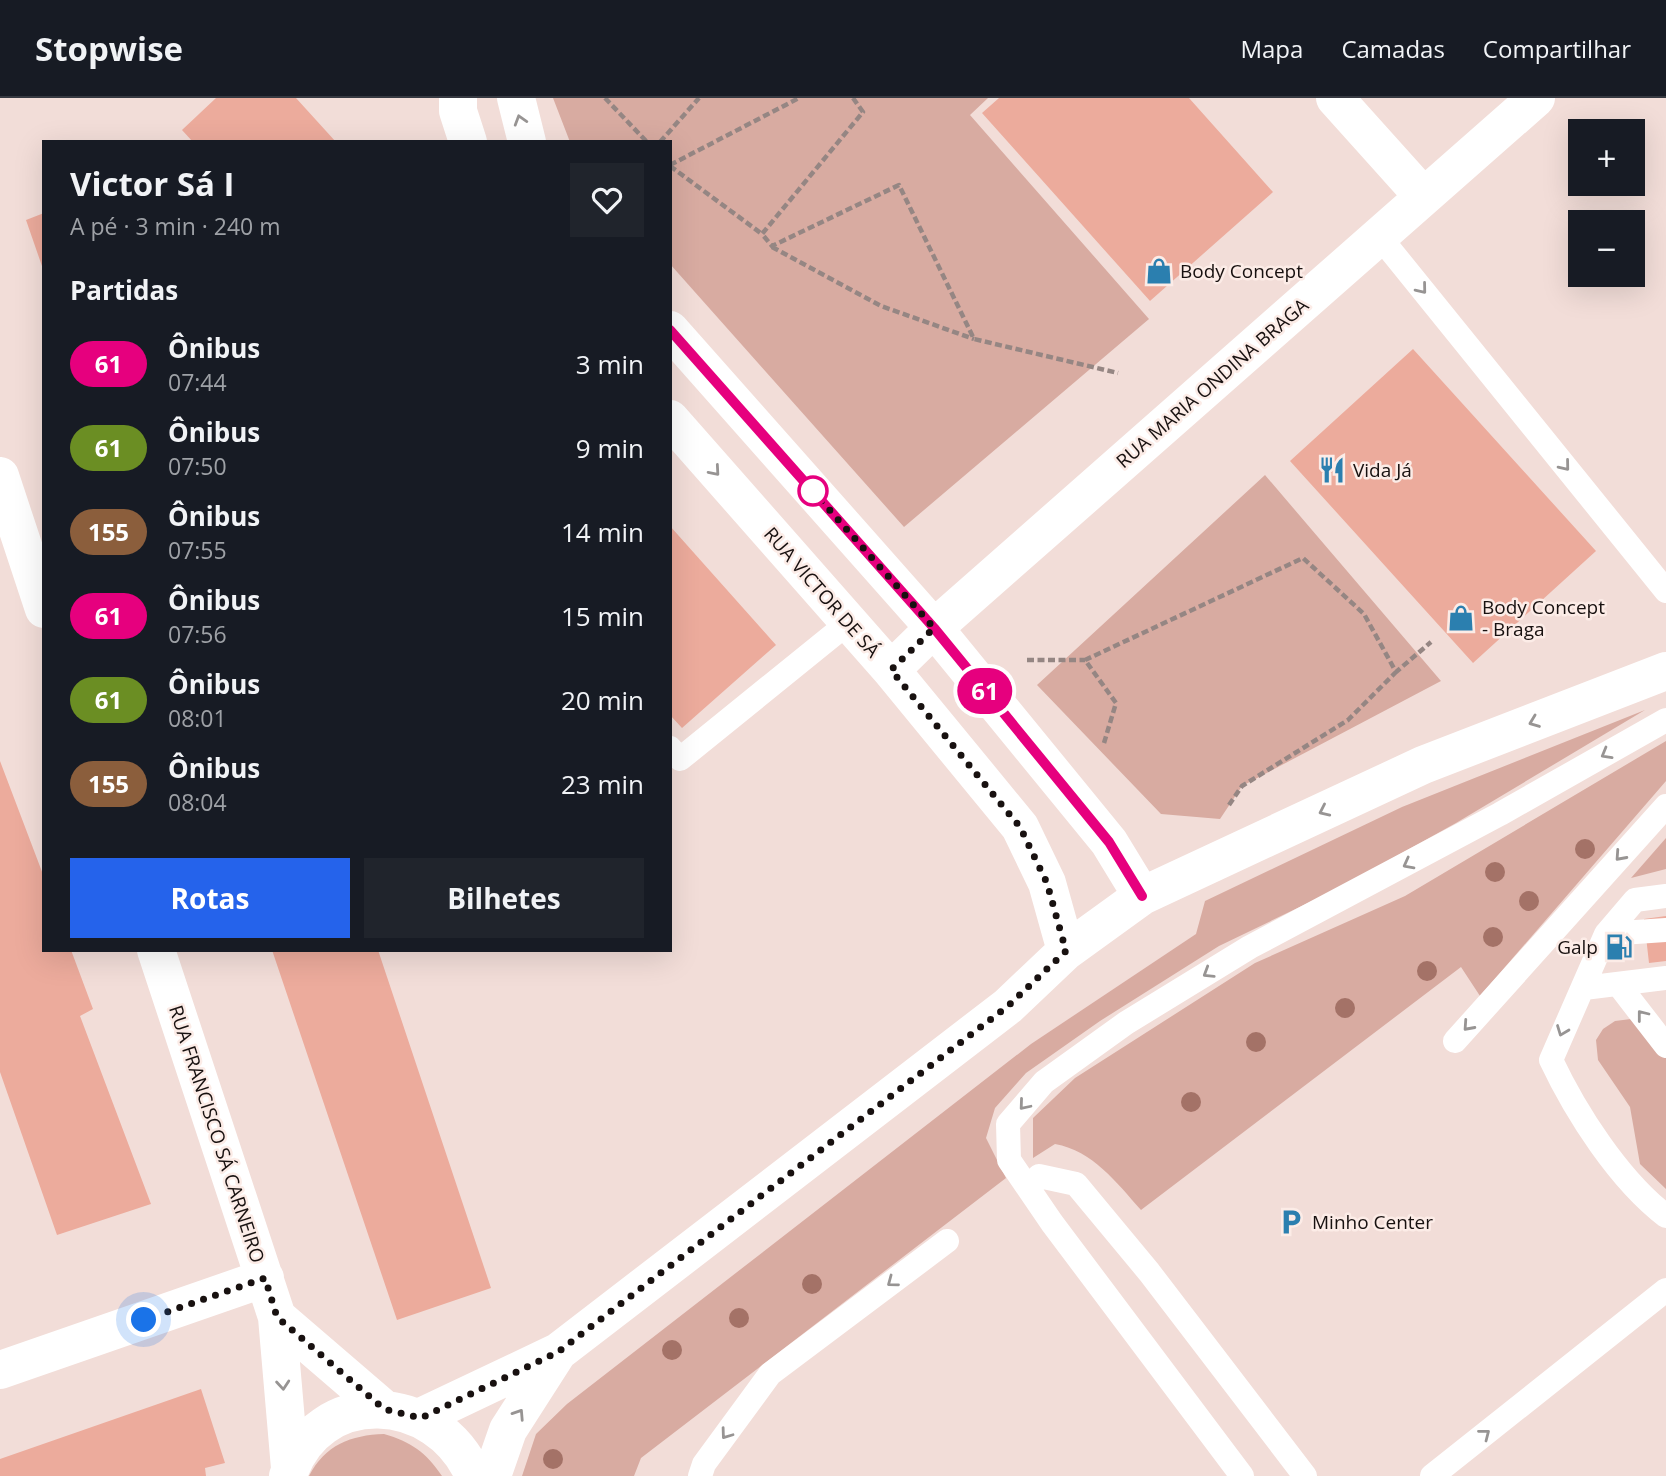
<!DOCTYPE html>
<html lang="pt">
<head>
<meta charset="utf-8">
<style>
  :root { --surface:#171b24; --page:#20242c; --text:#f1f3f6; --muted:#9ea1a6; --line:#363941; --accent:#2563eb }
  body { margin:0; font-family:"Open Sans",sans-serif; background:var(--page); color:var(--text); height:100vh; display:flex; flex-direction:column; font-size:26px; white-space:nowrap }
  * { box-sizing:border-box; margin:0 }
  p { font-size:23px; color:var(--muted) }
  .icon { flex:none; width:38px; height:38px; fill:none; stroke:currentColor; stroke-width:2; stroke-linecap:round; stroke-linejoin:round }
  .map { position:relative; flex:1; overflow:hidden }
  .sheet { position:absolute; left:42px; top:42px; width:630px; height:812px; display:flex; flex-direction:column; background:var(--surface); border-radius:0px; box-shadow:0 7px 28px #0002 }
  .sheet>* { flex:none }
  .badge { padding:0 14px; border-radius:23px; font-size:24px; line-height:46px }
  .controls { position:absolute; left:1568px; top:21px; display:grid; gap:14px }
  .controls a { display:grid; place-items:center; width:77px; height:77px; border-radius:0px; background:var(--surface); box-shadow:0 7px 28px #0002; font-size:35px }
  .you { position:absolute; width:35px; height:35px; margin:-18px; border:5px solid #fff; border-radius:50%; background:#1a73e8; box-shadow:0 0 0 10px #1a73e833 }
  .map>.badge { position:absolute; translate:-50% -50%; box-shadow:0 0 0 4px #fff }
  h2 { padding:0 28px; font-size:26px; line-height:63px }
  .round { display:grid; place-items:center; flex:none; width:74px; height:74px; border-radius:0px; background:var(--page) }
  .overview { display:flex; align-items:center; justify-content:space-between; height:119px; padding:0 28px }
  h1 { font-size:33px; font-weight:700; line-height:52px }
  .cta { display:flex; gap:14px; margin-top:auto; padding:14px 28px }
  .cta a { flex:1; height:80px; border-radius:0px; background:var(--accent); color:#fff; font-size:28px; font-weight:700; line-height:80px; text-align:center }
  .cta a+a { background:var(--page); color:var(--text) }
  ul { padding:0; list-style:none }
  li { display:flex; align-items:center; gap:21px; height:84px; padding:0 28px }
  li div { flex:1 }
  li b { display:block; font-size:26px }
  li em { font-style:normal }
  li .badge { min-width:77px; font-weight:700; text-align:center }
  header { display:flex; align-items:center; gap:42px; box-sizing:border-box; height:98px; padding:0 35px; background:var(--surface); border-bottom:2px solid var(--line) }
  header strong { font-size:33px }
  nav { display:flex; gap:38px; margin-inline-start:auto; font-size:24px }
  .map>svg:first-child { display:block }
  .green { fill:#d8aba1 }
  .building { fill:#ecab9c }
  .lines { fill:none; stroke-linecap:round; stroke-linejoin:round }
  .path { stroke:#958683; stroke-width:4.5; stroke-dasharray:7 3.5; stroke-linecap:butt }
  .lane { stroke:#fff; stroke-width:24 }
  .street { stroke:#fff; stroke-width:38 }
  .tree { fill:#a47267 }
  .oneway { stroke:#979493 }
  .line-casing { stroke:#fff; stroke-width:16 }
  .line { stroke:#e6007e; stroke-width:10 }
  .walk { stroke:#181110; stroke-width:7; stroke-dasharray:0 12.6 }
  .stop-dot { fill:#fff; stroke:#e6007e; stroke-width:3.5 }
  .labels { text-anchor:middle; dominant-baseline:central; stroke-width:5; stroke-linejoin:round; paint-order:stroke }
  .poi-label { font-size:19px; fill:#181110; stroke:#fcece7; text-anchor:start }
  .street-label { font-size:19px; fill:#181110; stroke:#fcece7 }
</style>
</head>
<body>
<header>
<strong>Stopwise</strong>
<nav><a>Mapa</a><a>Camadas</a><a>Compartilhar</a></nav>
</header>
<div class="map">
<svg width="1666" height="1378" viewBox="0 0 1666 1378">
  <rect width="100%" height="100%" fill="#f2ddd8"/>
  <path class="green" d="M553 0H988L970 17 1149 221 904 429 670 166V44H570Z
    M1265 377 1441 583 1242 688 1220 721 1161 716 1037 587Z
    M1645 612 1456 725 1337 791 1219 848 1100 923 1026 975 995 1010 986 1040 1006 1080 641 1360 634 1378H522L536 1336 567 1306 1031 946 1196 836 1205 803 1402 709Z
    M1666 643V683L1480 898 1461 869 1141 1112C1116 1084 1093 1053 1055 1046L1033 1060V1020L1075 980 1255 865 1405 798Z
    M1666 740V771L1631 780Z
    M1631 921 1666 960V1091L1640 1066 1630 1009 1598 962 1596 942 1603 931 1615 923Z
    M384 1336C411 1344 426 1354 442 1378H309C325 1347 351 1337 384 1336Z"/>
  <path class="building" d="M216 0H296L336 44H193L182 32Z
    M999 0H1189L1273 94 1150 203 982 15Z
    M44 115V171H43L26 122Z
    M1413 251 1596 453 1473 565 1290 363Z
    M670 428 776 547 682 630 670 617Z
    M0 663 44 779V852H71L93 911 80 918 151 1106 57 1137 0 974Z
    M1666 818V863L1649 865 1644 821Z
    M272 852H378L491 1190 397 1222Z
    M201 1291 225 1365 205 1370 206 1378H0V1361Z"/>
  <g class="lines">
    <path class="path" d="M605 0 647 44
      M853 0 863 14 762 136 772 148 899 87 974 241 1118 275
      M660 44 699 0
      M670 67 799 0
      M670 68 762 136
      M772 149 881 208 974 241
      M1027 562H1085
      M1104 645 1116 605 1085 562 1303 460 1364 516 1396 574 1431 544
      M1229 707 1242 688 1348 622 1396 574"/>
    <path class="lane" d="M1379 138 1666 493
      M670 650 680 661 848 525
      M1666 832 1606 836 1551 962C1576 1015 1619 1082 1666 1118
      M1606 836 1635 802 1666 798
      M1618 886 1666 948
      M1584 890 1666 880
      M1455 943 1666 708
      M1039 1078 1076 1086 1149 1174 1305 1378
      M700 1378 704 1366 770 1276 947 1143
      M1242 1378 1052 1125 1009 1062 1008 1026 1044 984 1126 925 1250 849 1500 716 1666 622
      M1432 1378 1666 1192"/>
    <path class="street" d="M458 0V13L468 44
      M516 0 527 44
      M1335 0 1423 98
      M670 232 934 530 1109 744 1142 798
      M670 321 891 572 1020 729 1047 785 1066 853
      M0 378 44 511
      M891 572 934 530 1536 0
      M156 852 277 1219 290 1370
      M277 1219 384 1311
      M0 1272 265 1180
      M421 1319 558 1254 1008 908 1066 853 1142 798 1423 667 1666 573
      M288 1378C317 1287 437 1292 474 1378
      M492 1378 508 1332 558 1254"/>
  </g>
  <g class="tree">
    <circle cx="1585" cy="751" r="10"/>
    <circle cx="1495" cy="774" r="10"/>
    <circle cx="1529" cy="803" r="10"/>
    <circle cx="1493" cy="839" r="10"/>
    <circle cx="1427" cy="873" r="10"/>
    <circle cx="1345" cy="910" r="10"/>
    <circle cx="1256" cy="944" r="10"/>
    <circle cx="1191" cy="1004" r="10"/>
    <circle cx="812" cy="1186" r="10"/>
    <circle cx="739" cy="1220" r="10"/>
    <circle cx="672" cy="1252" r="10"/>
    <circle cx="553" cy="1361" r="10"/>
  </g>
  <defs><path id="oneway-chevron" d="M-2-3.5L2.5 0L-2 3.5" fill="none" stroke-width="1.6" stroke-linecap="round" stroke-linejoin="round" transform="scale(1.75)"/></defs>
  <g class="oneway">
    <use href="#oneway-chevron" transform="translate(520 22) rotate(-107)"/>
    <use href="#oneway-chevron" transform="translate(1422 191) rotate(51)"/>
    <use href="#oneway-chevron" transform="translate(1565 368) rotate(51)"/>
    <use href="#oneway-chevron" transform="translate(715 373) rotate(49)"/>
    <use href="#oneway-chevron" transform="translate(1534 624) rotate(159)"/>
    <use href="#oneway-chevron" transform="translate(1606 656) rotate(150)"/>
    <use href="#oneway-chevron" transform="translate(1324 713) rotate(155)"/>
    <use href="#oneway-chevron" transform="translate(1620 758) rotate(132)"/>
    <use href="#oneway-chevron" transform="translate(1408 766) rotate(152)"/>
    <use href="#oneway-chevron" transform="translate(1208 875) rotate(148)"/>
    <use href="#oneway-chevron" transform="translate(1642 917) rotate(-128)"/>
    <use href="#oneway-chevron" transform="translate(1468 928) rotate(132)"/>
    <use href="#oneway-chevron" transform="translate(1562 933) rotate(111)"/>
    <use href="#oneway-chevron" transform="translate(1024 1007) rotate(130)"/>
    <use href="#oneway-chevron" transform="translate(892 1184) rotate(143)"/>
    <use href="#oneway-chevron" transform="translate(283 1287) rotate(85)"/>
    <use href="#oneway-chevron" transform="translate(519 1316) rotate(-57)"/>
    <use href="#oneway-chevron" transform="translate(726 1336) rotate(126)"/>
    <use href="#oneway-chevron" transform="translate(1485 1336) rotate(-38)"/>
  </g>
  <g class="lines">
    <g class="line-casing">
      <path id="line" d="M670 232 934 530 1109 744 1142 798"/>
    </g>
    <use href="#line" class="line"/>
    <path class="walk" d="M144 1222 265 1180 277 1219 384 1311 421 1320 558 1254 1008 908 1066 853 1047 785 1020 729 891 572 934 530 811 391 813 393"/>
  </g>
  <defs>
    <g id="shop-bare" transform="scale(2.1)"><path d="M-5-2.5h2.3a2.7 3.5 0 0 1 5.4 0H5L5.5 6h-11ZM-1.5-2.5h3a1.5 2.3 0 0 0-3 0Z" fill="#2b7faf" stroke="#fcece7" stroke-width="2.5" paint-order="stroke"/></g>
    <g id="restaurant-bare" transform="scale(2.1)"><path d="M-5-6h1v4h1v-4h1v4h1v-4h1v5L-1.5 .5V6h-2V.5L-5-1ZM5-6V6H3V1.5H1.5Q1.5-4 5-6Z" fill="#2b7faf" stroke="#fcece7" stroke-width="2.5" paint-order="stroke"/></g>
    <g id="fuel-bare" transform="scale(2.1)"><path d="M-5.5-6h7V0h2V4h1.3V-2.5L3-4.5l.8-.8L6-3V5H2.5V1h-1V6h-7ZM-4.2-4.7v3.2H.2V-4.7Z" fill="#2b7faf" stroke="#fcece7" stroke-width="2.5" paint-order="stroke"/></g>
    <g id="parking-bare" transform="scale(2.1)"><path d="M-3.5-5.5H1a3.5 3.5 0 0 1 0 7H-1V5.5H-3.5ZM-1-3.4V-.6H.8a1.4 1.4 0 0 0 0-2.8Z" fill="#2b7faf" stroke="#fcece7" stroke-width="2.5" paint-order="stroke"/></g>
  </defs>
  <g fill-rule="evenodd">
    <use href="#shop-bare" x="1159" y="173"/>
    <use href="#restaurant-bare" x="1332" y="372"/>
    <use href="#shop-bare" x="1461" y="520"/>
    <use href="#fuel-bare" x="1619" y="849"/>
    <use href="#parking-bare" x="1291" y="1124"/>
  </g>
  <circle class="stop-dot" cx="813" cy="393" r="14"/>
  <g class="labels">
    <g class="poi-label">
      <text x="1180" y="173">Body Concept</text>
      <text x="1353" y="372">Vida Já</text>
      <text x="1482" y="509">Body Concept<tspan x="1482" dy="22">- Braga</tspan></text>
      <text x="1598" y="849" text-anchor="end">Galp</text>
      <text x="1312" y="1124">Minho Center</text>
    </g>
    <g class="street-label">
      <text transform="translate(1212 285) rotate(-41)">RUA MARIA ONDINA BRAGA</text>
      <text transform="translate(822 494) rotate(49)">RUA VICTOR DE SÁ</text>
      <text transform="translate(217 1036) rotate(72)">RUA FRANCISCO SÁ CARNEIRO</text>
    </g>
  </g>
</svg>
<div class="controls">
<a>+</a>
<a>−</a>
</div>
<div class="you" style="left:144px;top:1222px"></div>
<b class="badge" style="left:985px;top:593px;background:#e6007e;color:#fff">61</b>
<section class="sheet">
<div class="overview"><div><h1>Victor Sá I</h1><p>A pé · 3 min · 240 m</p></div><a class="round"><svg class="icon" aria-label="heart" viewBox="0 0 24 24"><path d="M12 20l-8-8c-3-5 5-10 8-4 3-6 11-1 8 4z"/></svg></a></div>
<h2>Partidas</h2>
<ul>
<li><span class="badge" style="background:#e6007e;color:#fff">61</span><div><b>Ônibus</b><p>07:44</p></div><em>3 min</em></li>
<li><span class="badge" style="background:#6b8e23;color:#fff">61</span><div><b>Ônibus</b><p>07:50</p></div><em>9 min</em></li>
<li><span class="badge" style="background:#8b5e3c;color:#fff">155</span><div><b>Ônibus</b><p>07:55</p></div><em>14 min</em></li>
<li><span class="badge" style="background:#e6007e;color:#fff">61</span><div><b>Ônibus</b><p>07:56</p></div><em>15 min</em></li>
<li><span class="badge" style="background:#6b8e23;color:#fff">61</span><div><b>Ônibus</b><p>08:01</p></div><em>20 min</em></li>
<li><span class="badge" style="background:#8b5e3c;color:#fff">155</span><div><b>Ônibus</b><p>08:04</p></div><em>23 min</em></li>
</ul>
<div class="cta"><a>Rotas</a><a>Bilhetes</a></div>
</section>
</div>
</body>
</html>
